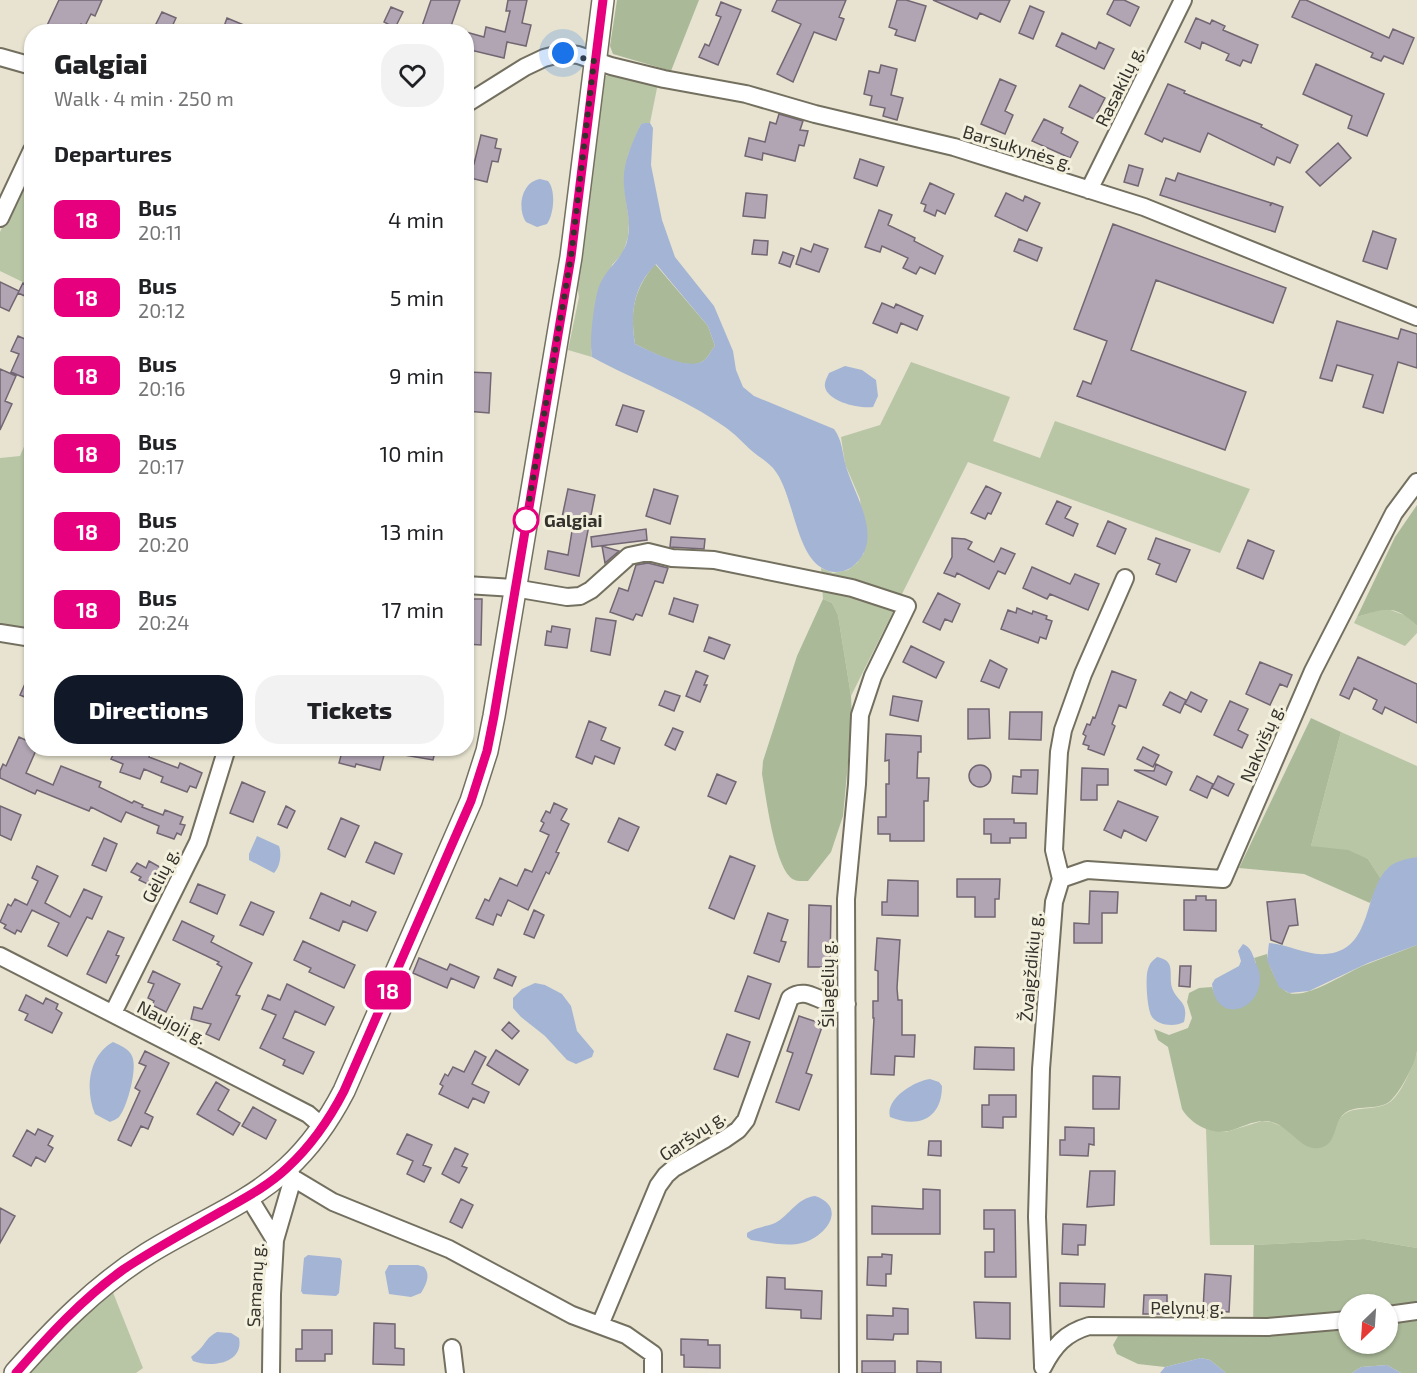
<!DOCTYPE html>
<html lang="en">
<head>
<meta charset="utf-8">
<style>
  :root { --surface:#fff; --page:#f2f2f2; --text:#202124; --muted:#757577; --accent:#111827 }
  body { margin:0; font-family:"Exo 2",sans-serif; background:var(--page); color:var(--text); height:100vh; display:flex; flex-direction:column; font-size:22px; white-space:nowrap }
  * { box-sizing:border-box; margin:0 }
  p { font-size:20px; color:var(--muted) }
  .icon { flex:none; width:33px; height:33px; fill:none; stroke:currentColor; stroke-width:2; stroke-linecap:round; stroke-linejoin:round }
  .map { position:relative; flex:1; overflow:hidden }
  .details { position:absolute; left:24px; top:24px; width:450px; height:732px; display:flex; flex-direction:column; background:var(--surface); border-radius:24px; box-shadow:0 2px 4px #0004 }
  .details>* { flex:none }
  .badge { padding:0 12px; border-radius:9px; font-size:21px; line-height:39px }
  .needle { width:39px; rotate:205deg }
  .buttons { position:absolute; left:1338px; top:1294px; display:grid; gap:12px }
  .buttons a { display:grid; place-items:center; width:60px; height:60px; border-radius:50%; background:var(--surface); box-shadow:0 2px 4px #0004; font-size:30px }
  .you { position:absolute; width:30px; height:30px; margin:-15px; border:4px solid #fff; border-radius:50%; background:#1a73e8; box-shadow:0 0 0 9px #1a73e833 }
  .map>.badge { position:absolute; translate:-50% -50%; box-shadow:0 0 0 3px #fff }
  h2 { padding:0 30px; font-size:22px; line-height:54px }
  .round { display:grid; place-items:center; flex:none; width:63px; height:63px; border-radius:24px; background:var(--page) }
  .headline { display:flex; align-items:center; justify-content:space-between; height:102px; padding:0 30px }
  h1 { font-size:28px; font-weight:800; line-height:45px }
  .action { display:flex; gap:12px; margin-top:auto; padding:12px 30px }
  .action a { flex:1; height:69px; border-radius:24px; background:var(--accent); color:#fff; font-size:24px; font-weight:800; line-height:69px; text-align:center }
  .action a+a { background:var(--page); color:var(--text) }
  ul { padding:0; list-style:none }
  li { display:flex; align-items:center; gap:18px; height:78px; padding:0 30px }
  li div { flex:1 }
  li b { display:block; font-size:22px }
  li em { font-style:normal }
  li .badge { min-width:66px; font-weight:700; text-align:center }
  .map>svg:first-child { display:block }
  .green { fill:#b8c6a6 }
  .forest { fill:#aab998; fill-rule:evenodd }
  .water { fill:#a4b4d4; fill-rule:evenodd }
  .building { fill:#b1a5b3; stroke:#726673; stroke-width:1.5 }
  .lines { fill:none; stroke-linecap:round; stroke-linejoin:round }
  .minor-casing { stroke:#747060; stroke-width:20 }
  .major-casing { stroke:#747060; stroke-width:24 }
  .minor { stroke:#fff; stroke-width:16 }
  .major { stroke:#fff; stroke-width:21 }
  .line-casing { stroke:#fff; stroke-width:14 }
  .line { stroke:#e6007e; stroke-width:9 }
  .walk { stroke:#34322c; stroke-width:6; stroke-dasharray:0 10.8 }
  .stop-dot { fill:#fff; stroke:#e6007e; stroke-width:3 }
  .labels { text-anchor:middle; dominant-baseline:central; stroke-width:6; stroke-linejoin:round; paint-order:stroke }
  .street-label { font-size:18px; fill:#34322c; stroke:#f4f0de }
  .stop-label { font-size:18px; font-weight:bold; fill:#34322c; stroke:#f4f0de; text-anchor:start }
</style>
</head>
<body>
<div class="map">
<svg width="1417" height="1373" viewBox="0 0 1417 1373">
  <rect width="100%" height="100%" fill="#e7e3d0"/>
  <path class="green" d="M613 75 658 83 650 123 641 124 628 155 624 184 629 222 628 237 623 253 612 265 591 351 592 357 568 350 579 297 576 278 600 85 605 76Z
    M30 168H32L31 286 0 271V232Z
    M911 362 1010 397 993 441 1040 458 1055 421 1250 489 1220 553 968 462 851 696 838 615 832 603 823 599 821 568 833 573 848 570 857 563 864 553 860 499 845 464 841 437 880 425Z
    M31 430V633L0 628V458L20 456Z
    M1385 608 1407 616 1417 626V633L1405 646 1354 623 1357 617Z
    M1341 732 1417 766V857L1387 869 1381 879 1368 859 1311 846Z
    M1417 1053V1248L1364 1239 1254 1245H1210L1206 1129 1226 1132 1262 1121 1271 1122 1286 1128 1299 1140 1337 1124C1347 1101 1372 1114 1390 1102 1403 1092 1411 1068 1417 1053Z
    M112 1290 143 1368 136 1373H28L52 1339Z"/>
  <path class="forest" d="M617 0H699L671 71 613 54 610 46Z
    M655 264 708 326 715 346C711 350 708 358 703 361 688 372 650 351 635 344 630 311 633 291 655 264Z
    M1417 505V626C1394 603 1384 609 1357 617L1395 537Z
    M823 599 832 603 838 615 851 696 852 720 843 816 831 852 808 881C802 881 795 882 790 877 774 861 766 797 762 774L763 761 797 656Z
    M1311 718 1341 732 1311 846 1348 850 1368 859 1381 879 1370 903 1304 874 1239 868Z
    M1417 945C1417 979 1417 1018 1417 1051 1416 1063 1398 1096 1389 1102 1376 1111 1357 1104 1345 1113 1332 1123 1338 1145 1319 1148 1300 1152 1287 1120 1264 1121 1252 1121 1240 1128 1229 1131 1211 1135 1191 1124 1182 1109L1168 1047 1158 1040 1154 1029 1169 1035 1188 1028 1192 1018 1187 1002 1189 993 1199 988 1212 987 1214 993 1256 963 1254 958 1267 954C1267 963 1279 990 1289 993 1307 999 1347 972 1365 965 1382 958 1400 952 1417 945Z
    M1364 1239 1417 1248V1373H1401L1387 1365 1361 1367 1352 1373H1226L1210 1360 1201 1358 1165 1367 1138 1364 1117 1354 1113 1345 1118 1336 1134 1334 1253 1335 1254 1245ZM1348 1305H1388V1344H1348Z"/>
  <path class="water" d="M645 123H650L653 128 651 165 662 220 675 257 714 306 733 351 736 370 743 387 754 396 834 429C842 440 842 450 845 463 853 494 887 540 852 567 843 573 831 574 822 568 796 553 794 498 776 472 770 463 759 457 752 451 743 443 734 433 725 427 684 398 636 381 592 357 589 342 594 298 600 284 608 266 625 257 628 237 631 219 625 203 624 186 622 164 632 143 641 124ZM656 264 708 326 715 346C711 350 708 358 703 361 689 371 650 351 635 344 630 313 633 287 656 264Z
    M540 179 548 181C556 190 554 214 547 224L537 227 526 222C517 209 521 182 540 179Z
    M845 366 862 370 876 380 878 396 873 407C860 409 828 402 825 387 824 382 827 378 829 373Z
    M257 836 279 846C282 854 280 867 274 873L249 860V854Z
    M1417 857V945L1368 963 1309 991 1289 993 1279 987 1267 960 1269 943C1291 945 1310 958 1333 953 1372 944 1364 893 1387 869 1394 861 1407 859 1417 857Z
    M1243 944C1250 947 1251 951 1254 958 1255 962 1258 967 1259 971 1267 1009 1216 1028 1212 984L1215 979 1239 966 1241 961 1238 951Z
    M1157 957C1177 961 1168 974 1172 988 1178 1003 1189 1001 1184 1022 1175 1027 1159 1026 1152 1017 1147 1010 1145 977 1148 969 1150 963 1152 961 1157 957Z
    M535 983 545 985 562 994 571 1006 577 1031 594 1051 592 1057 576 1064 567 1060 545 1036 521 1017 513 1008V998L522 989Z
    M113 1042C120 1045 129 1049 132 1056 138 1068 127 1108 119 1117 117 1119 112 1121 110 1122L95 1114C85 1090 88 1056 113 1042Z
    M930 1079 939 1082 942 1086C942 1118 919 1129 890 1117 885 1099 914 1081 930 1079Z
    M815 1196C848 1207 826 1237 802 1243 786 1247 767 1242 751 1240L747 1237V1233C755 1227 766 1227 775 1223 790 1215 797 1198 815 1196Z
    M308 1255 340 1258 342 1261 339 1293 336 1296 303 1294 301 1291 304 1258Z
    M389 1265H418L424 1267C431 1275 426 1285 421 1293L411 1297 389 1294 385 1272Z
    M217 1332 231 1333 239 1338C244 1364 211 1368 193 1361L191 1357C193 1355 196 1353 199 1350 206 1343 207 1337 217 1332Z
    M1201 1358 1210 1360 1226 1373H1160L1165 1367Z
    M1387 1365 1401 1373H1352L1361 1367Z"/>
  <path class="building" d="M59 0H102L95 16 91 14 85 26 81 24 78 32H44Z
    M431 0H460L449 32H420Z
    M508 0H527L522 23 531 25 526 46 507 42 504 58 466 49V32L484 37 486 27 505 32 510 11H506Z
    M777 0H846L839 17 844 19 836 40 814 32 793 82 777 74 801 24 772 11Z
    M897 0H906L926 6 915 41 895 35 897 30 889 27Z
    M933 0H1010L1000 22 980 13 977 19Z
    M1114 0H1124L1139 7 1130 26 1107 14Z
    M1300 0H1306L1389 38 1393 29 1414 38 1403 64 1384 56 1381 61 1371 57 1373 53 1292 17Z
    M721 2 741 10 718 65 699 57 705 44 709 46 721 17 716 15Z
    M1030 6 1044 12 1033 39 1019 33Z
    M391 7 403 12 395 28 384 22Z
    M162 12 176 18 170 31 156 24Z
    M227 18 258 31V32H222Z
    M1196 18 1210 24 1212 20 1225 26 1223 30 1258 45 1251 63 1243 60 1240 66 1226 60 1229 54 1202 42 1200 49 1185 42Z
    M1062 33 1096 49 1099 42 1114 49 1104 69 1056 46Z
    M1316 64 1384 94 1367 136 1348 128 1352 116 1303 94Z
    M881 65 897 69 891 95 903 98 897 120 883 116 885 108 870 105 872 96 864 94 869 71 879 73Z
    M1000 79 1016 86 1005 111 1013 115 1005 134 981 124Z
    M1168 84 1185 91 1184 93 1262 125 1261 127 1298 145 1290 163 1277 157 1274 165 1208 133 1200 152 1164 138 1162 142 1145 134Z
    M1080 85 1105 98 1094 119 1069 107Z
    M779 114 803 121 800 130 808 131 804 146 799 145 795 161 763 153 762 160 745 156 749 138 765 142 770 122 776 124Z
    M1044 119 1063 128 1061 133 1078 142 1070 158 1032 141Z
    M481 135 497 139 495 148 501 149 498 162 492 161 487 182 466 177V162L474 164Z
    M1338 143 1351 158 1320 186 1306 172Z
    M860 159 884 167 877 186 854 178Z
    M1129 165 1143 169 1138 186 1124 182Z
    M1178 173 1271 203 1270 206 1272 203 1283 207 1275 232 1160 195 1166 178 1175 181Z
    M930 183 954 194 945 214 937 210 935 216 924 211 926 205 921 203Z
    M746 193 767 195 765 218 743 216Z
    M1006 193 1023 201 1025 196 1040 203 1027 231 995 216Z
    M879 210 892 215 888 225 915 238 914 241 943 256 935 274 920 267 916 274 903 268 908 258 882 246 880 252 865 247Z
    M1113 224 1286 288 1273 323 1156 280 1131 350 1246 392 1225 450 1077 396 1083 381 1091 384 1107 341 1074 329Z
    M1373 231 1396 239 1387 269 1363 261Z
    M1019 239 1042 248 1037 261 1014 251Z
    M754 240 768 241 767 255 752 254Z
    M814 244 828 249 819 272 796 264 801 248 811 252Z
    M783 252 794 256 790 267 779 263Z
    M0 282 19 291 9 311 0 307Z
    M23 283 32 287V299L18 293Z
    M882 303 894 308 896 304 923 316 917 330 901 323 897 333 873 323Z
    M1337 321 1398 339 1401 329 1417 334V368L1398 362 1383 413 1363 407 1373 375 1337 365 1332 381 1320 378Z
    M18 336 32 342V368L27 379 11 372 19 354 11 351Z
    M0 369 16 376 5 401 12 404 0 430Z
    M467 372 491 373 489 413 466 411Z
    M623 405 644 411 637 432 616 425Z
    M986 486 1001 493 991 514 988 513 985 519 971 513Z
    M568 489 595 495 579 576 545 569 548 551 568 555 573 525 561 522Z
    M654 489 678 496 670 524 646 516Z
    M1057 501 1071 507 1065 518 1078 524 1073 536 1046 524Z
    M1108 521 1126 529 1115 554 1097 546Z
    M646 529 647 540 592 547 591 537Z
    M671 537 705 539 704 549 670 547Z
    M952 538 965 539 972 542 968 549 994 562 1001 548 1015 554 1005 574 998 571 989 589 957 573 955 577 944 573 952 557Z
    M1156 538 1190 550 1176 582 1156 574 1160 564 1148 559Z
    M1248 540 1274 551 1263 579 1237 568Z
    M602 546 619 551 605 563Z
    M648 563 668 568 663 583 655 581 642 616 636 614 633 620 610 612 619 588 628 591 636 565Z
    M1032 567 1070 584 1075 574 1099 584 1088 610 1050 594 1047 599 1023 588Z
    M938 593 960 604 952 622 945 619 940 630 923 622Z
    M674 598 698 605 693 622 669 614Z
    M466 599H482L481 645 466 644Z
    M1017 608 1032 614 1033 611 1047 616 1046 619 1052 621 1046 639 1040 637 1038 643 1001 629 1008 610 1016 613Z
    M596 618 616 621 610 655 591 651Z
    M552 626 570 629 567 648 545 645 547 631 551 632Z
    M709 637 730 645 724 659 704 651Z
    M911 646 944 662 936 678 903 662Z
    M1358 657 1417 684V723L1385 707 1382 714 1373 709 1377 700 1354 688 1349 699 1340 695Z
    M990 660 1007 669 999 688 981 681Z
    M1260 662 1292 675 1287 687 1280 684 1270 705 1246 694Z
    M32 668V700L20 695Z
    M696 671 708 676 704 685H707L700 702 686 696Z
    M1112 671 1136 680 1126 708 1119 705 1112 724 1115 726 1104 755 1088 749 1089 746 1083 744 1086 736 1083 734 1087 724 1090 725 1093 717 1095 718Z
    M665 691 680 696 674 711 659 705Z
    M1170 692 1186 700 1180 713 1163 705Z
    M1191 692 1207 700 1201 712 1185 704Z
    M893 696 922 701 918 721 890 715Z
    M1230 701 1248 709 1238 730 1248 735 1242 748 1214 735Z
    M968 709H989L990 738 968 739Z
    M1010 712H1042L1041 740 1009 739Z
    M589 721 606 728 601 740 620 748 614 764 595 756 592 764 576 757Z
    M673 728 683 732 675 750 665 745Z
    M886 734 921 736V752H918L917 778H929L928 801H924V841H890V834H878V817H886V784H889V760L885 761Z
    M19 737 32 743V748H37L26 773 53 785 61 766 101 782 99 787 132 803 134 801 143 805 142 807 163 815 165 810 183 817 180 824 185 825 181 835 177 833 174 839 157 833 159 826 126 812 121 822 91 807 89 811 37 790 35 794 0 778V771L3 764 6 766Z
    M1143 747 1159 755 1153 767 1137 759Z
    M134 748H152L149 757 178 768 180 763 202 773 196 788 190 786 187 792 161 782 163 777 144 769 140 779 120 772 123 764 111 759 116 749 132 755Z
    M343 748H386L380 770 356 764 355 767 339 763Z
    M399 748H436L433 760 399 754Z
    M1156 764 1172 772 1166 785 1134 770 1154 771Z
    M969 776a11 11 0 1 1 22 0a11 11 0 1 1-22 0Z
    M1082 768 1108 769V785H1097V800H1081Z
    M1021 770H1038L1037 794 1012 793 1013 776 1021 777Z
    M717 774 736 782 726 804 708 796Z
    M1197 776 1213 784 1207 798 1190 790Z
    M1218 776 1234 784 1228 796 1212 788Z
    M242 782 265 792 253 822 230 813Z
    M1118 801 1158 817 1146 841 1124 830 1121 838 1104 830Z
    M554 803 567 809 561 820 569 824 556 852 559 853 549 874 546 872 528 910 508 900 501 916 497 914 493 925 476 918 485 899 489 901 500 878 517 886 525 869 532 872 549 835 540 831 544 823 541 821 546 811 550 813Z
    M0 806 21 815 11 840 0 835Z
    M286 806 295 811 287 828 278 824Z
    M341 818 359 826 345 857 328 849Z
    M619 818 639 827 628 851 608 842Z
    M984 819H1014V823H1026V838H1010V843H991V834H984Z
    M104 838 117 844 106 871 92 865Z
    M375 842 402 854 394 874 366 862Z
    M730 856 755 866 734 919 709 908Z
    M149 861 165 870 156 888 139 880 141 877 131 872 137 863 146 868Z
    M37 866 58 876 45 903 70 917 84 889 102 897 92 919 87 917 67 956 48 946 59 923 32 910 21 932 17 930 15 934 4 928 6 925 0 922 8 904 11 906 15 899 27 905 38 881 32 878Z
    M957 879H1000L999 899H995V917H975V897H957Z
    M888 880 918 881V916L882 915V902H887Z
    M198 884 225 895 217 914 190 902Z
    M1090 891 1118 892 1117 913H1102V943H1074V923L1089 924Z
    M321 893 350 906 352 901 376 912 367 931 343 921 339 931 310 918Z
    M1196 896H1206V900H1216V931L1184 930V900H1196Z
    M1295 899 1298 925 1289 926 1282 944 1271 940 1267 902Z
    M251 902 274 912 263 935 240 925Z
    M809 905 831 906 830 967H808Z
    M534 910 544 915 534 938 524 934Z
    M768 913 788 920 781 941 786 942 779 962 754 953Z
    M182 921 214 936 211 942 252 963 236 995 240 996 219 1040 206 1034 211 1024 191 1019 194 1007 202 1009 222 967 217 964 219 962 173 940Z
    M108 931 124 938 116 955 119 956 106 983 87 974Z
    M877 938 900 940 897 988 898 1000H902V1035H915L914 1057 895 1056 894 1075 871 1074 874 1018H873V1001H878V971L875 970Z
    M303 941 355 965 344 988 309 972 311 968 294 960Z
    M419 958 447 970 450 964 479 977 474 988 451 978 447 988 413 973Z
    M1180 966H1191L1190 987 1179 986Z
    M498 969 516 977 512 986 494 978Z
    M153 971 180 984 166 1012 152 1005 154 1001 148 998 154 984 148 982Z
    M748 976 771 984 759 1019 735 1011Z
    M287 984 334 1007 325 1025 295 1011 283 1038 314 1052 303 1074 283 1065 285 1060 260 1048 276 1015 262 1009 268 995 280 1000Z
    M26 995 43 1004 46 998 58 1004 56 1009 62 1013 52 1033 25 1020 28 1014 19 1010Z
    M799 1016 823 1024 806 1073 812 1075 799 1110 776 1102 793 1053 787 1051Z
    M509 1022 519 1031 512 1039 502 1030Z
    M727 1034 750 1042 738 1077 714 1069Z
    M975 1047 1014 1048V1070L974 1069Z
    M496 1050 528 1070 519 1085 487 1065Z
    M145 1051 169 1063 145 1113 153 1117 148 1129 141 1126 131 1146 118 1140 140 1091 135 1088 146 1066 139 1063Z
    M475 1051 486 1057 472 1084 489 1092 484 1103 473 1098 468 1108 439 1094 443 1086 440 1084 445 1074 448 1076 453 1067 464 1072Z
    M1093 1076 1120 1077 1119 1109H1093Z
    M216 1082 229 1090 218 1110 240 1123 233 1135 197 1114Z
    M989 1095H1016V1117H1003V1128L982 1127V1105H989Z
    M253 1107 276 1120 266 1139 242 1126Z
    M1065 1127 1094 1128V1145L1089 1144 1088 1156 1060 1155V1140H1065Z
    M38 1129 53 1136 48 1145 53 1148 45 1162 36 1157 31 1166 13 1156 27 1130 35 1135Z
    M407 1134 432 1145 423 1165 431 1168 424 1182 407 1174 413 1161 397 1154Z
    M929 1141H941V1156L928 1155Z
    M455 1148 468 1154 462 1166 467 1168 459 1183 442 1174Z
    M1090 1171H1115L1114 1205 1087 1207Z
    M923 1189 940 1190V1234H872V1206L923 1209Z
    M461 1199 473 1205 462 1228 450 1222Z
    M0 1208 15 1216 0 1243Z
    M984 1210H1015L1016 1277H985V1252H994V1229H984Z
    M1063 1224 1086 1225 1085 1245H1078V1255L1062 1254Z
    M882 1254 892 1255 891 1274H886V1286L867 1285 868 1257H882Z
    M1205 1274 1231 1276 1229 1312 1203 1310Z
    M767 1277 785 1278V1289L822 1291 821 1319 801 1318V1310L766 1308Z
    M1060 1283 1105 1284 1104 1307 1060 1306Z
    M1144 1295H1167V1314H1143Z
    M974 1302 1010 1303V1339L976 1338Z
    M893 1308 908 1309V1334H894L893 1340 867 1339V1315L893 1316Z
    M374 1323 395 1324V1348L404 1349V1365L373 1364Z
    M302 1330H332V1354H325V1361H296V1349H302Z
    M681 1339 708 1340V1345H720V1368L684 1367V1355H681Z
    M862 1361H895V1373H862Z
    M917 1361 941 1362V1373H917Z"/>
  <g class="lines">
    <g class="minor-casing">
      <path id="minor" d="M0 57 32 66
        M466 104 525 67 544 58 563 53 578 55 611 66 664 79 746 94 815 114 954 147 1144 207 1417 317
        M1089 190 1183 0
        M0 218 32 150
        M466 585 514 588 567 597 580 596 591 590 629 556 648 552 672 558 714 560 852 588 907 606 873 676 860 715 857 784 846 899 848 1373
        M0 633 32 638
        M1061 879 1087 870 1223 879 1313 671 1394 513 1417 482
        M0 956 308 1114 323 1127
        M113 1013 198 842 227 748
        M293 1178 333 1202 449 1249 572 1315 626 1335 653 1354V1373
        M248 1196 275 1240
        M1388 1315 1417 1311
        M600 1325 658 1186 666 1175 674 1168 725 1139 738 1130 746 1120 790 998C805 987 816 1000 832 1003 836 1004 842 1004 847 1004
        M452 1348 455 1373
        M1043 1365 1037 1217 1041 1069 1054 902 1061 879 1054 850 1059 752 1063 730 1083 674 1125 578
        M1043 1367C1054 1346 1065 1333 1089 1326L1268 1327 1348 1320
        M271 1373 272 1294 275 1240 293 1178 289 1171"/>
    </g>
    <g class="major-casing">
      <path id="major" d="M15 1373C55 1328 96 1286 147 1254 193 1225 247 1205 287 1168 311 1146 329 1120 344 1091L471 801 487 751 494 716 571 257 603 0"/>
    </g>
    <use href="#minor" class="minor"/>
    <use href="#major" class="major"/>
  </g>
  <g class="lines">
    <g class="line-casing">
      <path id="line" d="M16 1373C49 1335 83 1298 124 1269 156 1248 189 1230 222 1211 245 1198 268 1186 287 1168 311 1146 329 1120 344 1091L471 801 487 751 494 716 571 257 603 0"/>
    </g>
    <use href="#line" class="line"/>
    <path class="walk" d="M526 520 571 257 594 61 563 53"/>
  </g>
  <circle class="stop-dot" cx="526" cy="520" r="12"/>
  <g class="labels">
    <g class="street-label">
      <text transform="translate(1119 86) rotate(-64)">Rasakilų g.</text>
      <text transform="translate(1018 147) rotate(17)">Barsukynės g.</text>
      <text transform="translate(1261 743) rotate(-67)">Nakvišų g.</text>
      <text transform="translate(160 875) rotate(-63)">Gėlių g.</text>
      <text transform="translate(1030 967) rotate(-85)">Žvaigždikių g.</text>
      <text transform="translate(827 984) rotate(-90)">Šilagėlių g.</text>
      <text transform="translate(172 1022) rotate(27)">Naujoji g.</text>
      <text transform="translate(692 1135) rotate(-34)">Garšvų g.</text>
      <text transform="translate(255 1285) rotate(-87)">Samanų g.</text>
      <text x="1187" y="1307">Pelynų g.</text>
    </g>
    <g class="stop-label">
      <text x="544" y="520">Galgiai</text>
    </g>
  </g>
</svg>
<div class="buttons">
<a><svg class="needle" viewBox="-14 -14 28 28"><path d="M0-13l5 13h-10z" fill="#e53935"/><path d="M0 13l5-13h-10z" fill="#757577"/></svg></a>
</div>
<div class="you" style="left:563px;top:53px"></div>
<b class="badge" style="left:388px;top:990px;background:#e6007e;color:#fff">18</b>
<section class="details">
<div class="headline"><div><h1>Galgiai</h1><p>Walk · 4 min · 250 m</p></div><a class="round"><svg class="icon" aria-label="heart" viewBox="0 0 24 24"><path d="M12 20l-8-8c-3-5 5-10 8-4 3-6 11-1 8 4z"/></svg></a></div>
<h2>Departures</h2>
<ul>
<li><span class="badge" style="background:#e6007e;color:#fff">18</span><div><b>Bus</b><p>20:11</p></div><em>4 min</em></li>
<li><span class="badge" style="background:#e6007e;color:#fff">18</span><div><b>Bus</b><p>20:12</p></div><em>5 min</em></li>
<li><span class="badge" style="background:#e6007e;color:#fff">18</span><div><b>Bus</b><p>20:16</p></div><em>9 min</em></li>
<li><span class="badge" style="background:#e6007e;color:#fff">18</span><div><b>Bus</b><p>20:17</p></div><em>10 min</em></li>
<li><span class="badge" style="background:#e6007e;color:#fff">18</span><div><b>Bus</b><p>20:20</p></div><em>13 min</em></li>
<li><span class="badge" style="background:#e6007e;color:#fff">18</span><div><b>Bus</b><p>20:24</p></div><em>17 min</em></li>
</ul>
<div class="action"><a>Directions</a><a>Tickets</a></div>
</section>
</div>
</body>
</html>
